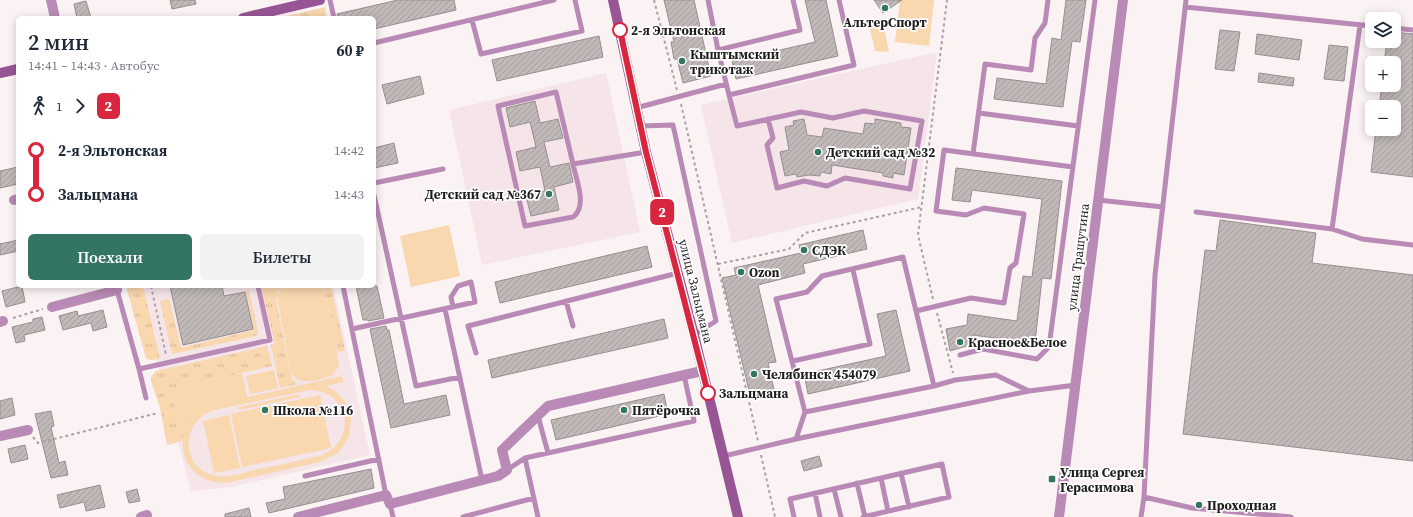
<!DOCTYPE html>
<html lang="ru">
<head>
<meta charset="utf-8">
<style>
  :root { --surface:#fff; --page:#f2f2f3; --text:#1f2937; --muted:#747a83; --accent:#337463 }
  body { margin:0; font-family:"Source Serif 4",serif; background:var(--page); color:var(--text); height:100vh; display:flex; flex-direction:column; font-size:15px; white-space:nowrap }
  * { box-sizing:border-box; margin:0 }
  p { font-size:13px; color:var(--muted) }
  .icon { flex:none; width:22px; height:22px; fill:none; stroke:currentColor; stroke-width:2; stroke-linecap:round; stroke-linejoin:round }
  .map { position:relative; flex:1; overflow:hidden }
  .side { position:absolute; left:16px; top:16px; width:360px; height:272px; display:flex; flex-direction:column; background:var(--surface); border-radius:6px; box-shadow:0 2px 10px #0003 }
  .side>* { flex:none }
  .badge { padding:0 8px; border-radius:6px; font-size:14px; line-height:26px }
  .fabs { position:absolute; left:1365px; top:12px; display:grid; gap:8px }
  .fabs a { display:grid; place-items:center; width:36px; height:36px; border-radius:6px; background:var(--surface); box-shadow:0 2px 10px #0003; font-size:20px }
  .map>.badge { position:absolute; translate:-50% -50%; box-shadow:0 0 0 2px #fff }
  .legs { display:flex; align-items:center; gap:6px; height:44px; padding:0 12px; font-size:13px }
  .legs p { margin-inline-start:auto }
  .head { display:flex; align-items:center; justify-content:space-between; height:68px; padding:0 12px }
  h1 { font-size:22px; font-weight:600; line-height:30px }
  .action { display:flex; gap:8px; margin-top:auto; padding:8px 12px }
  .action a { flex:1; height:46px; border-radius:6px; background:var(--accent); color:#fff; font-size:16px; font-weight:600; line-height:46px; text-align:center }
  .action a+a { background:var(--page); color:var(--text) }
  ul { padding:0 12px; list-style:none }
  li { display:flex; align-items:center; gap:14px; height:44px; font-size:15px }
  li i { display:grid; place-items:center; width:6px; height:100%; margin:0 5px; background:currentColor }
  li i::after { content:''; width:10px; height:10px; margin:-5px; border:3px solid; border-radius:50%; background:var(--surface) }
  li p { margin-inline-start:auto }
  li:first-child i { background:linear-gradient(#0000 50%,currentColor 0) }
  li:last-child i { background:linear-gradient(currentColor 50%,#0000 0) }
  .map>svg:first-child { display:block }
  .built { fill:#f5e4e8 }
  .grass { fill:url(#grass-tufts) }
  .green { fill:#f9d7af; fill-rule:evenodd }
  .building { fill:url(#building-hatch); stroke:#968f8d }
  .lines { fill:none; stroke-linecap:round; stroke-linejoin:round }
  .path { stroke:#a9a3a4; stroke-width:2; stroke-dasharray:3 3; stroke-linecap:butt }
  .lane { stroke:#b88ab5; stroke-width:5 }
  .street { stroke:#b88ab5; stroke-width:10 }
  .secondary { stroke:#985595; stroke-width:10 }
  .line-1-casing { stroke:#fff; stroke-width:9 }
  .line-1 { stroke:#d7263d; stroke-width:6 }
  .poi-dot { fill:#337463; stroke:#fff; stroke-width:1.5 }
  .stop-1-dot { fill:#fff; stroke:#d7263d; stroke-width:2 }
  .labels { text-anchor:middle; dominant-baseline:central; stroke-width:3.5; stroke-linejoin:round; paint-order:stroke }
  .poi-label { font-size:13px; font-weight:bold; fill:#1f1c1c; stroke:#fff; text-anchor:start }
  .stop-label { font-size:13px; font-weight:bold; fill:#1f1c1c; stroke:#fff; text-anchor:start }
  .street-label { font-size:13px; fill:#1f1c1c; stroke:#fff }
</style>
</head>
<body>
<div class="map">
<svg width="1413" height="517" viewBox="0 0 1413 517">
  <defs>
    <pattern id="grass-tufts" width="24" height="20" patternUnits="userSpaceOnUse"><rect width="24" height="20" fill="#f9d7af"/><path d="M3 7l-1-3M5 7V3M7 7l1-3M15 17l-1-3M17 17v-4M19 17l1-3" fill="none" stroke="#d5b896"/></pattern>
    <pattern id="building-hatch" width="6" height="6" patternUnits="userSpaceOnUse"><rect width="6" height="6" fill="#c0b9b7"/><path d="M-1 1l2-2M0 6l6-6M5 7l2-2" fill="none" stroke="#a59e9d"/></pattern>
  </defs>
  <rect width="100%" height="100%" fill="#faf2f3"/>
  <path class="built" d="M937 52 918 199 732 243 701 105Z
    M606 73 640 232 482 265 449 110Z
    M140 286H333L370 455 231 487 191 491 158 365Z"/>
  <path class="grass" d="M325 7 326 18H279Z
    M126 286H143L160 359 150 360 146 358Z
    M261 286H285L278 291 276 301 292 379 298 384 280 388 271 345 275 344Z
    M324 286H331L345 350 337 353Z
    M249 290 258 332 256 336 172 354 160 301 169 299 181 348 254 330 246 291Z
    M267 346 272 366 172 389 177 418 193 415 186 426 182 441 167 445 160 408 151 381V377L156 371Z"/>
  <path class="green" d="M900 0H934L929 46 895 42Z
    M868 20 883 22 889 52 875 51Z
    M449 225 460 276 411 287 400 236Z
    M292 286H322L325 291 339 366 333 375C320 380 299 388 291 372L277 296 281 289Z
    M274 370 278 388 250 394 246 376Z
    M242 373 247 397 342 376 343 382 326 386 335 391 344 400 351 418 349 437 338 453 320 462 230 482C189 487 169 446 193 415L177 418 172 389ZM310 390C351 391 358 443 319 456 298 461 276 466 254 470 242 473 230 478 218 476 180 472 179 420 215 410Z
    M300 394V397L239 410 238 407Z
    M320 395 331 448 242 467 231 414Z
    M229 415 240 468 214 473 203 421Z"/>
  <path class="building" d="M170 0H195L196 4 172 9Z
    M398 0H454L456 10 374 29V18H338L337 14Z
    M664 0H694L711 76 683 83 677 59H674L671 42H674Z
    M805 0H826L838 56 736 79 732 61 815 42Z
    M874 0H902L883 13Z
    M1066 0H1086L1080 42 1072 41 1063 107 994 99 997 78 1046 84 1052 38 1061 40Z
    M86 1 91 18H77L74 4Z
    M1220 30 1240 32 1234 71 1215 69Z
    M1394 32 1413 34V177L1371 172 1376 129H1394V107H1379L1382 85H1394V63H1384L1387 41H1394Z
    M1257 34 1302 40 1299 60 1255 54Z
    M599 36 603 57 497 81 492 60Z
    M1329 45 1348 47 1344 81 1324 79Z
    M1259 73 1294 78 1293 86 1258 82Z
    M420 76 424 94 387 104 382 85Z
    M535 101 540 123 558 119 563 138 544 142 550 167 569 163 573 182 554 187 559 210 531 216 526 196 545 191 540 167 520 171 516 152 536 147 530 122 510 127 506 108Z
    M804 119 807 135 822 137 824 128 863 134 865 123 875 124V119L901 123V127L911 128 904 175 893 173V178L883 176V173L832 165 831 174 821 172 820 176 809 175 797 177 796 174 785 176 780 152 789 150 785 127 794 125 793 121Z
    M394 143 398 163 374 168V148Z
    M18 167V184L0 188V171Z
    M956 168 1062 181 1051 279 1042 278 1035 343 972 335 970 345 950 351 946 329 967 325 968 314 1017 321 1023 276 1032 277 1042 199 972 190 970 202 952 200Z
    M1220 220 1316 233 1312 263 1413 275V461L1183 434 1205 250 1216 251Z
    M863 230 867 249 803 264 805 273 758 285 776 362 768 363 775 394 751 399 722 278 736 275 734 268 801 253 799 245Z
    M18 240V251L0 255V244Z
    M647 246 652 267 500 303 495 282Z
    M22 286 25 302 6 307 2 291Z
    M170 286H222L224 296 245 292 253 329 183 345Z
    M356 286H377L384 318 368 321V320H363Z
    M103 310 107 327 93 331 91 323 63 330 59 316 77 311 78 316Z
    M896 310 910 371 808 394 804 374 886 356 877 314Z
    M42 317 45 330 24 335 25 341 16 343 12 327 33 322V319Z
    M664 319 668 338 492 378 488 360Z
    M386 326 387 330H389L404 404 446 395 450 415 391 428 370 329Z
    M664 394 668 414 556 440 551 420Z
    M12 398 15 415 0 419V401Z
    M51 411 54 426 51 427 59 463 65 461 68 475 51 478 35 414Z
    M25 445 28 459 11 463 8 449Z
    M819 456 822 466 804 471 801 461Z
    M371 469 374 488 269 513 266 503 285 499 283 487Z
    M100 485 105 507 86 511 84 502 60 508 57 495Z
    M137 489 140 501 129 503 126 492Z
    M249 508 251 517H225V514Z"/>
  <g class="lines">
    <path class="path" d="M654 0 677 90
      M681 104 758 441
      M718 264 789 249 805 233 922 207
      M151 286 166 355
      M933 299 918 235 947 0
      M937 313 953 373
      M13 318 43 309
      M33 437 38 443 158 413
      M761 455 775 517"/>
    <path class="lane" d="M330 0 334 18
      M708 0 718 50
      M793 0 800 30 718 50 729 95 854 65 839 0
      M1185 7 1372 26
      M472 20 481 54 582 31 575 0
      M1394 28 1413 30
      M374 43 554 0
      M729 95 737 126 801 112 833 118 864 111 922 121 910 189 845 178 827 186 804 181 777 188 767 145 773 138 768 119
      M636 108 726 84
      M979 113 1078 126
      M640 126 673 125 716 321 694 335
      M973 154 985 64 1031 70 1035 38 1045 23 1048 0
      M573 164C576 180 588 206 573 217L525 226 498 106 556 92 573 164 646 152
      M374 183 443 169
      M374 195 416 386 460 377
      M1098 200 1163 207
      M1196 212 1332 229 1360 25
      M1332 229 1362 239 1413 245
      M343 286 386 495
      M117 290 139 369 270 340 258 286
      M566 301 573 326
      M445 309 482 480
      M916 311 971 298 1004 303 1010 268 1016 263 1024 214 984 208 966 215 936 211 944 150 1073 167
      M352 329 475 302 471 282 458 286 451 297 453 307
      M476 353 468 326 678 273
      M960 355 983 349 1037 359 1049 347 1095 0
      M793 361 870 344 853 270
      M139 369 146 398
      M934 386 955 380 996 375 1029 391
      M538 416 548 453
      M796 439 805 412 776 299 807 292 822 276 903 257 934 386 805 412
      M724 456 796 439 1029 391 1076 385
      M525 458 538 517
      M507 470 525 458 694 421 684 375
      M901 473 909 507
      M305 476 379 459
      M881 478 888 511
      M857 483 865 517
      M834 489 841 517
      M815 493 820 517
      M1144 497 1192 508 1291 517
      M390 504 393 517
      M463 517 534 498
      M794 517 790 499 942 464 949 497 863 517
      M1141 517 1144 497 1155 275 1186 0"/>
    <path class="street" d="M51 0 55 18
      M14 200 18 199
      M52 307 117 290 116 286
      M0 322 3 321
      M0 436 28 430
      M141 517 147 515
      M298 517 386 495 390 504 498 476 507 470 502 450 548 406 702 371
      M1059 517 1123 0"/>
    <path class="secondary" d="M613 0 646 152 694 335 738 517
      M243 18 320 0
      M0 73 18 69"/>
  </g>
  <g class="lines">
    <g class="line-1-casing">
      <path id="line-1" d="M620 30 646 152 708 393"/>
    </g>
    <use href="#line-1" class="line-1"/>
  </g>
  <g class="poi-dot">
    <circle cx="885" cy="8" r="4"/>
    <circle cx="682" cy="61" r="4"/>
    <circle cx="818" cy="152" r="4"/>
    <circle cx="549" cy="194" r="4"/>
    <circle cx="804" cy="250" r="4"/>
    <circle cx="741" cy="272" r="4"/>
    <circle cx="960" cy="342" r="4"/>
    <circle cx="754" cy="374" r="4"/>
    <circle cx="265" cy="410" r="4"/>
    <circle cx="624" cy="410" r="4"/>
    <rect x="1048" y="475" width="8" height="8" rx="2"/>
    <circle cx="1199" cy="505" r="4"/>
  </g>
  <g class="stop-1-dot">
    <circle cx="620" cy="30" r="7"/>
    <circle cx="708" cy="393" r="7"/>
  </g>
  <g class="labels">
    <g class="poi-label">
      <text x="885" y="22" text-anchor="middle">АльтерСпорт</text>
      <text x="690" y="54">Кыштымский<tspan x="690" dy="15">трикотаж</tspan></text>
      <text x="826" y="152">Детский сад №32</text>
      <text x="541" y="194" text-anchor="end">Детский сад №367</text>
      <text x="812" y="250">СДЭК</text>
      <text x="749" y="272">Ozon</text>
      <text x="968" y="342">Красное&amp;Белое</text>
      <text x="762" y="374">Челябинск 454079</text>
      <text x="273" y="410">Школа №116</text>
      <text x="632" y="410">Пятёрочка</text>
      <text x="1060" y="472">Улица Сергея<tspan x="1060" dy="15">Герасимова</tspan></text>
      <text x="1207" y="505">Проходная</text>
    </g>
    <g class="stop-label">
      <text x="631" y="30">2-я Эльтонская</text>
      <text x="719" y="393">Зальцмана</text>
    </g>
    <g class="street-label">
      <text transform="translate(1078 257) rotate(-83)">улица Трашутина</text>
      <text transform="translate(696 291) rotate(76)">улица Зальцмана</text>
    </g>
  </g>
</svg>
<div class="fabs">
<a><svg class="icon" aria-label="layers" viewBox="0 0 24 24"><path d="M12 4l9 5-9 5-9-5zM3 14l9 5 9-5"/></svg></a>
<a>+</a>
<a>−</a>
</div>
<b class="badge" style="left:662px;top:212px;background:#d7263d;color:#fff">2</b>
<section class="side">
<div class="head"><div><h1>2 мин</h1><p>14:41 – 14:43 · Автобус</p></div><b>60 ₽</b></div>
<div class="legs"><svg class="icon" aria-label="walk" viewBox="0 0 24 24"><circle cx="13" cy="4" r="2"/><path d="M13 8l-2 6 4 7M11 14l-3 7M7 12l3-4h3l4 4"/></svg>1<svg class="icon" aria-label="forward" viewBox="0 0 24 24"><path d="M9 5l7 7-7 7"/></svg><b class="badge" style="background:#d7263d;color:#fff">2</b></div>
<ul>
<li><i style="color:#d7263d"></i><b>2-я Эльтонская</b><p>14:42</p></li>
<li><i style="color:#d7263d"></i><b>Зальцмана</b><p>14:43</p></li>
</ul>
<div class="action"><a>Поехали</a><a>Билеты</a></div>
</section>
</div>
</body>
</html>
